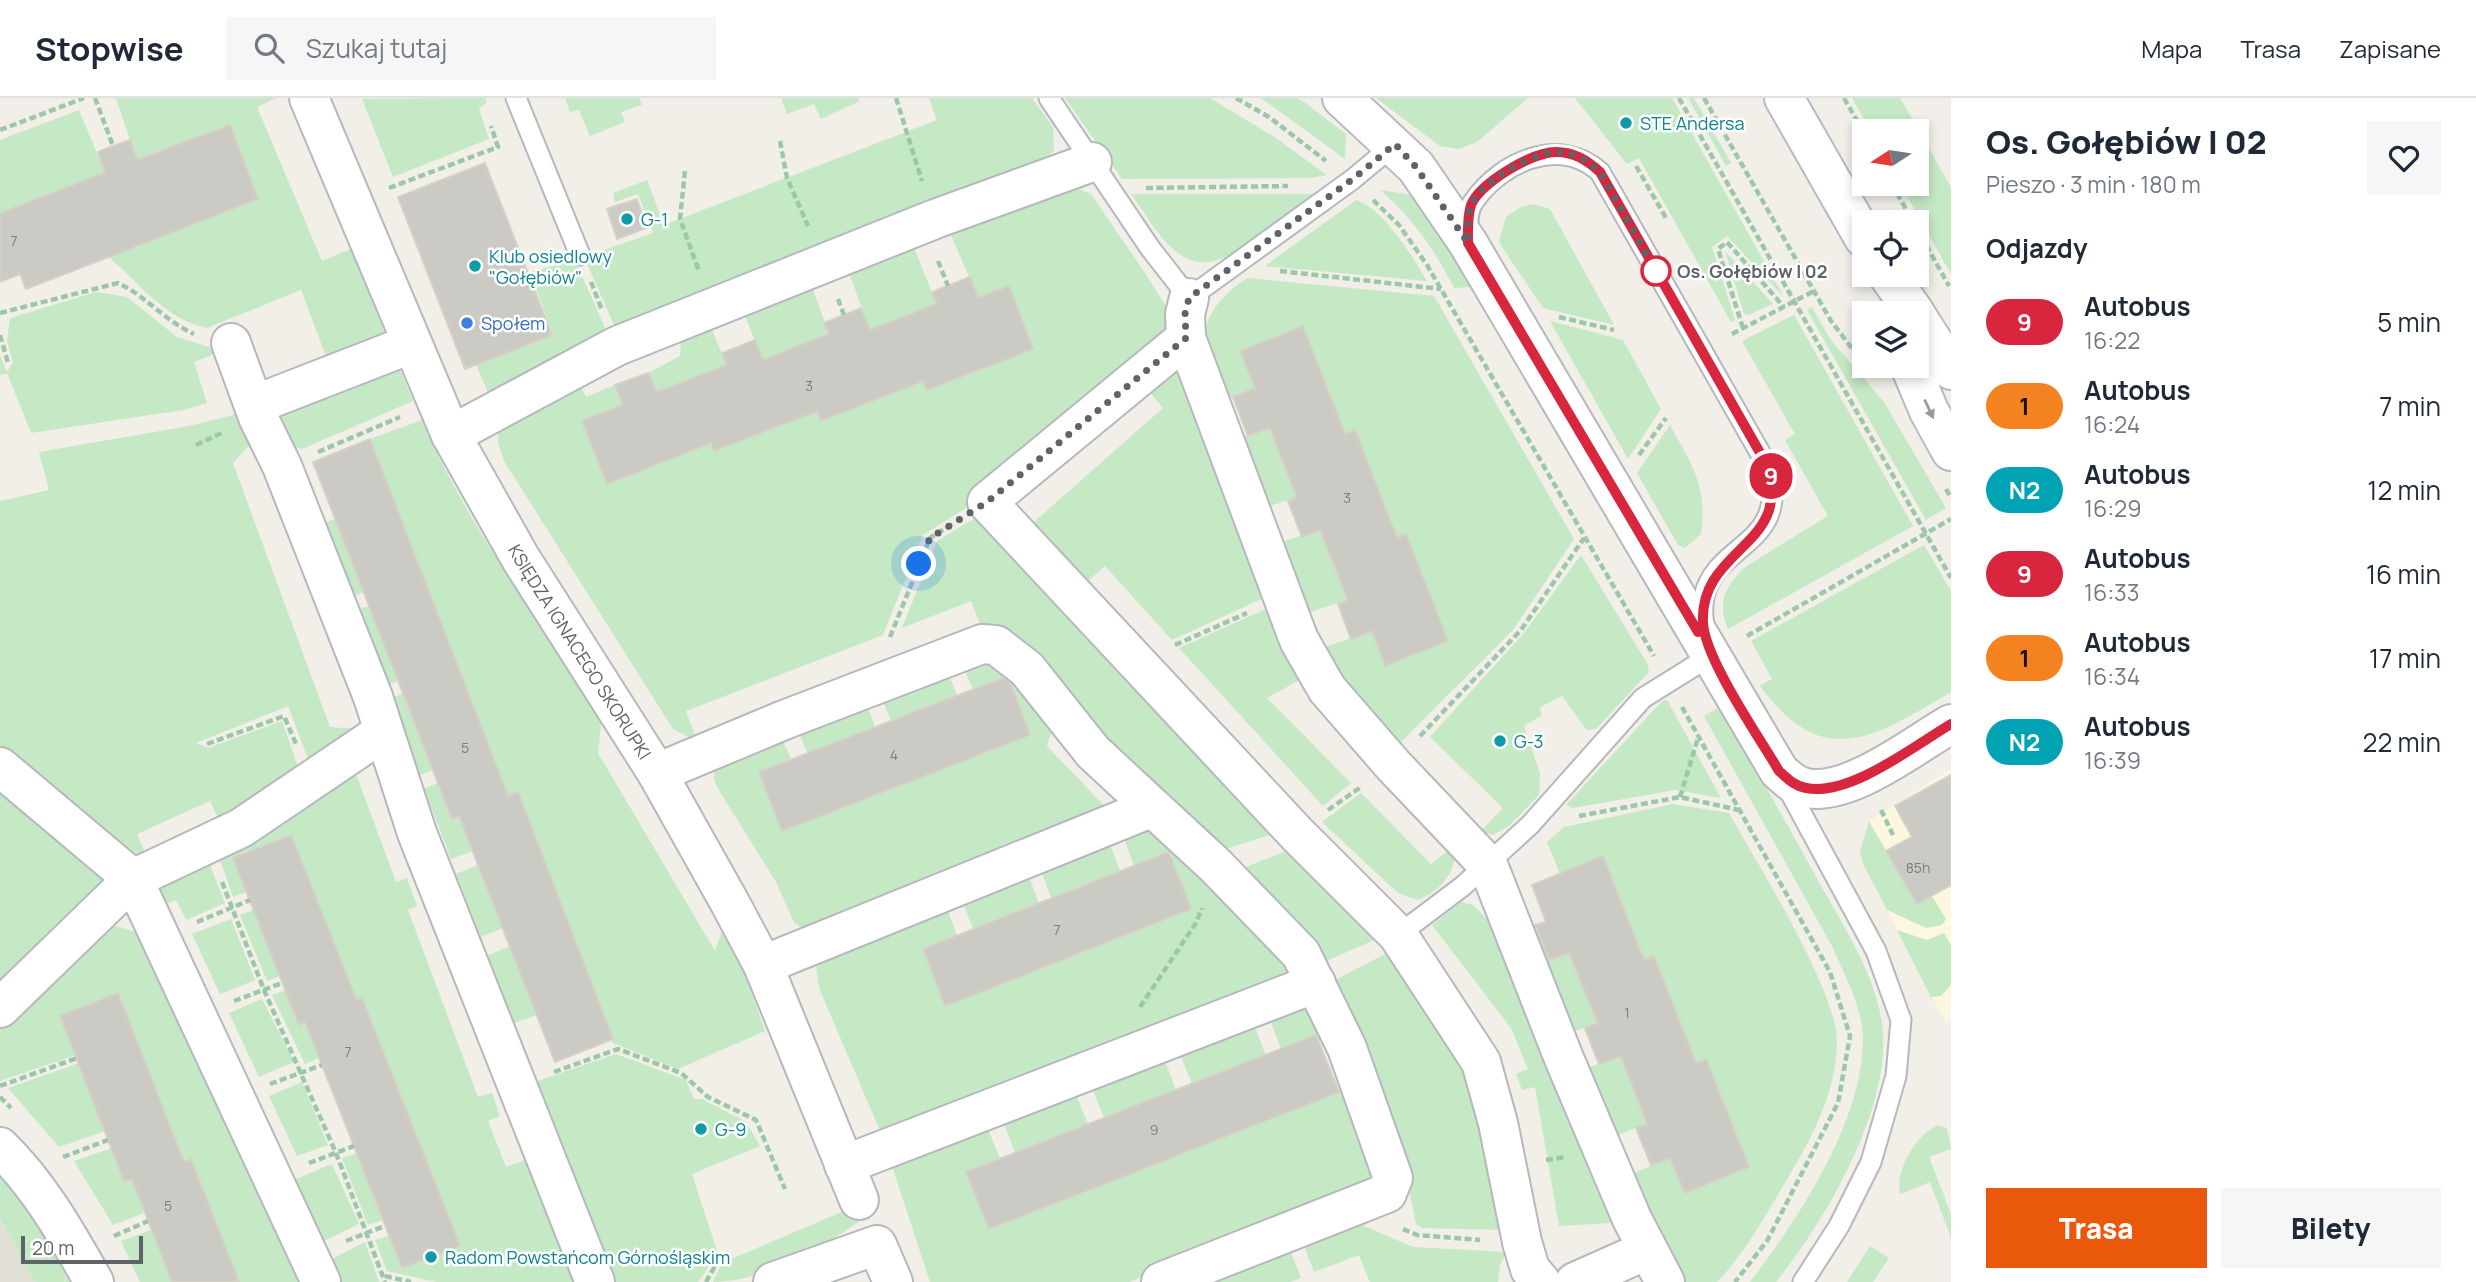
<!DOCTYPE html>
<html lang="pl">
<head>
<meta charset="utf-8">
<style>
  :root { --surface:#fff; --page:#f6f6f7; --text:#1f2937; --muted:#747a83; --line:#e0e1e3; --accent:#ea580c }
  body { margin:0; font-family:Manrope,sans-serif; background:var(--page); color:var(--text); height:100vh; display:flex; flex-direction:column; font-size:26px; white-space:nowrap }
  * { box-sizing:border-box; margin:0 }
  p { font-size:23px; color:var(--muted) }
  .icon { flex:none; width:38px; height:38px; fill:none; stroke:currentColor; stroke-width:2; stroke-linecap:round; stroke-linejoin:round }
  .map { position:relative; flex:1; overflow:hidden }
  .side { display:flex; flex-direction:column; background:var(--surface); width:525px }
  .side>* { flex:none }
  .badge { padding:0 14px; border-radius:23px; font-size:24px; line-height:46px }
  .needle { width:46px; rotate:258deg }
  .tools { position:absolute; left:1852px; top:21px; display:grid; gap:14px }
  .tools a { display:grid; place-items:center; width:77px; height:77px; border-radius:0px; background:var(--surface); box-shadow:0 4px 10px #0003; font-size:35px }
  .scale { position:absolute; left:21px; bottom:18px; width:122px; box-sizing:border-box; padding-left:7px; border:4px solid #5f6368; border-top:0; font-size:19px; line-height:24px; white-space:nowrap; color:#5f6368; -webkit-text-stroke:5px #fff; paint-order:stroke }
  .you { position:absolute; width:35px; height:35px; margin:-18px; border:5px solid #fff; border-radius:50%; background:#1a73e8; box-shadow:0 0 0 10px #1a73e833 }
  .map>.badge { position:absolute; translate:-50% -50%; box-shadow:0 0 0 4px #fff }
  h2 { padding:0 35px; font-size:26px; line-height:63px }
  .round { display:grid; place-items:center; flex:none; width:74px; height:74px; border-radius:0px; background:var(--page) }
  .headline { display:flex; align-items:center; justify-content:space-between; height:119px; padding:0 35px }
  h1 { font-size:33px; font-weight:800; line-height:52px }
  .button { display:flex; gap:14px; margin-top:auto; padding:14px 35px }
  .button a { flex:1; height:80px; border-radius:0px; background:var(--accent); color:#fff; font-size:28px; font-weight:800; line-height:80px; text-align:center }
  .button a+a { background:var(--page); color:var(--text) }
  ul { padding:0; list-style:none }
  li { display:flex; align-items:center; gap:21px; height:84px; padding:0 35px }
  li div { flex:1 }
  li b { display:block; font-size:26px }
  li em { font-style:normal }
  li .badge { min-width:77px; font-weight:700; text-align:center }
  header { display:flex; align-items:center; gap:42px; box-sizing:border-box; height:98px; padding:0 35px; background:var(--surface); border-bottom:2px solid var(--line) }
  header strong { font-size:33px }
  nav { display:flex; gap:38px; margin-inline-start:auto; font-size:24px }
  .search { width:490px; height:63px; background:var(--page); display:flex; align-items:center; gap:18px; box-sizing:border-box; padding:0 24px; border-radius:0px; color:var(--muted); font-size:26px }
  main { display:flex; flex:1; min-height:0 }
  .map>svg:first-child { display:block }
  .commercial { fill:#fef7e0 }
  .education { fill:#e1ded6 }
  .green { fill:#c5e8c5 }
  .building { fill:#cccac5; stroke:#d6d1c6; stroke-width:2 }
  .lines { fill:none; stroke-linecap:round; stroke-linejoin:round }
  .lane-casing { stroke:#b5b8bc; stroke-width:23 }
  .street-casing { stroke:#b5b8bc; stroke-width:42 }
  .secondary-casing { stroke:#b6babf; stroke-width:42 }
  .path { stroke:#9cc7a9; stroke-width:4.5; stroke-dasharray:7 3.5; stroke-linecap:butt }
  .lane { stroke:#fff; stroke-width:19 }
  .street { stroke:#fff; stroke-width:38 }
  .secondary { stroke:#fff; stroke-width:38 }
  .oneway { fill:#979a9d }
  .line-casing { stroke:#fff; stroke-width:16 }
  .line { stroke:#d7263d; stroke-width:10 }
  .walk { stroke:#5f6368; stroke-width:7; stroke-dasharray:0 12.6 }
  .culture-dot { fill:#0f9aa8; stroke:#fff; stroke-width:2.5 }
  .stop-dot { fill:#fff; stroke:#d7263d; stroke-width:3.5 }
  .shop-dot { fill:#3f7fe0; stroke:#fff; stroke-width:2.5 }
  .labels { text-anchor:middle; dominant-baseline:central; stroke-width:5; stroke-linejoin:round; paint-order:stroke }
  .number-label { font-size:14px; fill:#7a7d7f }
  .culture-label { font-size:18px; fill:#0d838f; stroke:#fff; text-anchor:start }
  .stop-label { font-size:18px; font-weight:bold; fill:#5f6368; stroke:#fff; text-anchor:start }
  .shop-label { font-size:18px; fill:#366cbe; stroke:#fff; text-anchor:start }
  .street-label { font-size:18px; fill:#5f6368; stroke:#fff }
</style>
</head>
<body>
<header>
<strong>Stopwise</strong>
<div class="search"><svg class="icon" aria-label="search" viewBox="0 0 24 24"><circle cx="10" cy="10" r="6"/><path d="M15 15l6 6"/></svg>Szukaj tutaj</div>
<nav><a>Mapa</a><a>Trasa</a><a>Zapisane</a></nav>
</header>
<main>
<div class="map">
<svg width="1951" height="1184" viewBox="0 0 1951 1184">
  <rect width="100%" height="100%" fill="#f1efe8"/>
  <path class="commercial" d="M1951 671V919L1946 925 1863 766 1860 754 1869 723Z"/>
  <path class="education" d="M0 1121V1122L35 1184H0Z"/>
  <path class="green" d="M116 0H276L257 9 322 163 351 151 386 238 330 269 301 192 207 230C165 221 140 186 109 159L258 101 230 28 137 62Z
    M485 0 487 4 479 11 489 41 393 79 362 1Z
    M565 0H639L642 7 621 14 625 24 590 38 579 12 570 14Z
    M781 0H857L860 3 821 21 814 6 787 16Z
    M929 0H1032L1053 29 1054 52 1046 60 618 236 584 159 653 135 638 96 615 104 613 95 647 82 664 127 937 22Z
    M1065 0H1210L1273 38 1327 77 1311 80 1122 81Z
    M1261 0H1297L1304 4 1346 36 1345 61Z
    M1376 0H1528L1477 44 1459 51 1440 48Z
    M1575 0H1672L1784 199 1727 138 1712 149 1735 222 1731 224 1639 60 1627 66Z
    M1688 0H1694L1731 65 1726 68Z
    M1852 0H1900L1951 89V176L1900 86H1916V33H1871Z
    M79 12 105 75 0 115V42Z
    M1071 88 1091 96 1147 178 1165 207 1173 234 976 387 985 398 923 437 883 537 686 613 697 643 673 631 504 363 498 345 499 326 579 284 586 299 615 287 623 307 583 323 607 385 711 345 714 352 817 313 822 323 923 283 928 292 1033 251 1009 188 978 200 948 130Z
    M1380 92 1412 97 1452 145 1470 189 1454 190C1434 151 1413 120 1380 92Z
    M1131 96H1317L1226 159C1178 181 1156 129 1131 96Z
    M1356 102C1383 110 1413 159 1427 183L1265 168Z
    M1533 106 1550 111 1614 227 1543 210 1504 152 1499 144 1506 119 1521 109Z
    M913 147 940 215 900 220 870 232 848 172Z
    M1725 153 1773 206 1748 217 1744 216Z
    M575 162 610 241 489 297 476 267 553 237 530 174Z
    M1248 180 1434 198 1574 441 1513 532 1398 647 1338 591 1319 551 1372 533 1385 568 1448 543 1407 437 1397 440 1355 332 1345 336 1304 229 1241 253 1255 290 1222 303C1217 284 1208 264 1205 245 1202 218 1226 192 1248 180Z
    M811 187 833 246 794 250 763 262 743 213Z
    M96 194 127 199 177 239 222 253 194 264 207 305 183 312 31 335 7 275 0 277V257L7 274 13 265 7 243 10 220Z
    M1812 209 1830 241 1884 304 1946 410 1926 422 1807 212Z
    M1794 217 1913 428 1728 531C1716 504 1726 488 1745 469L1828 418 1785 342 1795 336 1742 243Z
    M1550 223 1623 242 1661 311 1628 361Z
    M710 227 730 275 688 282 657 294 648 275 680 258 681 240Z
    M1180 256 1270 497 1172 542 1105 468 1081 489 1026 431 1163 310 1143 286Z
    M396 262 413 303 302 351 282 345 278 332 284 310Z
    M245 314 255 341 233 365 330 629 359 631 312 671 288 608 196 645 208 650 282 623 301 678 223 730 210 703 137 736 146 758 131 754 0 648V403L49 392 39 354 189 328Z
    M422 322C467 428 539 522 602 618L598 655 715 853 726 821 765 933 678 971 613 945 518 695 508 698 370 341Z
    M1670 327C1692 367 1708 389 1701 436L1685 450 1678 447 1637 375Z
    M1270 330 1306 396 1264 410 1238 341Z
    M985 414 1273 728 1269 737 1217 754 1132 675 1017 537 1001 526 983 533 971 503 902 530 937 443Z
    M335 421 364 494 353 499 324 425Z
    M1320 432 1334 467 1358 498 1305 516 1278 445Z
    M1924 447 1951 493V594C1874 639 1825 675 1760 588L1772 581 1751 543Z
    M1581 457 1647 565 1649 574 1596 631 1587 632 1562 598 1540 609 1542 617 1524 628 1540 676 1539 697 1509 728 1493 737 1481 733 1503 710 1430 639 1524 535Z
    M1275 507 1303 580 1267 600 1351 685 1323 708 1179 550Z
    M369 508 398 583 387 588 358 512Z
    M989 558 1055 623 1047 648 1112 716 804 831 794 824 776 784 720 694 714 682V671L780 636 791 661 759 674 782 733 1030 637 1007 578 973 591 961 564Z
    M946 570 957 597 891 623 880 596Z
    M403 595 433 672 418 678 392 600Z
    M865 602 875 629 807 655 797 629Z
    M1663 602H1667L1721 700 1675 692 1573 710 1566 707Z
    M1721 608C1752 664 1783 719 1814 775 1840 823 1879 879 1883 935 1888 1016 1825 1123 1776 1184H1750C1798 1121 1863 1024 1863 941 1863 911 1845 878 1833 850L1704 618Z
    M356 676 396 784 407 780 417 808 408 812 478 999 492 995 500 1018 488 1023 506 1069 531 1060 579 1184H436L387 1173 375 1142 389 1138 402 1170 460 1147 363 901 357 903 291 737 233 760 246 794 233 799 220 762 221 751Z
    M0 681 104 777 105 797 0 892Z
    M438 685 452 721 459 718 473 753 451 761 424 691Z
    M1361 695 1431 766 1455 747C1458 772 1441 793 1418 802L1398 795 1322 724Z
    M1673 706 1729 715C1757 765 1838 894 1837 945 1836 996 1811 1041 1786 1083 1765 1118 1746 1154 1717 1184H1683L1625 1079 1671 1059 1685 1095 1748 1069 1706 961 1696 965 1654 858 1644 862 1560 776 1547 744 1564 729Z
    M1869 723 1917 806 1932 798 1946 821 1942 827 1926 830 1887 812 1863 766 1860 754Z
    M1156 731 1292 855 1289 879 881 1035 819 890 816 869 826 860 947 810 957 838 923 851 946 908 1191 811 1169 754 1134 768 1124 741Z
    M1110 746 1120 773 1051 800 1041 772Z
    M1294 750 1381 839 1322 865 1236 773Z
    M207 760 225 805 186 822 176 802 161 808 156 796 171 776Z
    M478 767 503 830 481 839 456 776Z
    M1028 776 1039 806 973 831 962 802Z
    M1461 804 1473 807 1496 830 1628 1155 1611 1125 1559 1128 1535 989 1522 992 1516 976 1528 971 1511 930 1432 827Z
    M253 812 280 878 267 883 240 817Z
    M231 821 255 882 220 896 192 836Z
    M112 827 140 835 304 1184H239L191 1061 184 1064 119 896 61 918 76 957 0 983V927Z
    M1897 832 1927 842 1944 835 1951 847V887L1941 898 1931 899Z
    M510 848 536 917 512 926 486 858Z
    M1391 853 1466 959 1507 1132 1422 1130 1416 1126 1409 1091 1331 884Z
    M1569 855 1583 889 1606 922 1569 935 1535 866Z
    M285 892 305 924 319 960 305 966 272 897Z
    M262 901 294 964 259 979 229 915Z
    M1296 904 1314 907C1333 934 1387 1056 1380 1086L1129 1184H930L892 1068 894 1064 986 1026 1000 1061 966 1075 989 1131 1345 991 1323 934 1281 951 1268 916Z
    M1252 922 1266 957 1192 986 1178 951Z
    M1162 955 1176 992 1104 1020 1090 984Z
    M616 956 686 982 694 1001H702L746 1024 760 1048 692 1076 718 1156 698 1184H606L526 987Z
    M1621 958 1634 992 1656 1022 1608 1041 1579 973Z
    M79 965 105 1033 59 1049 8 990Z
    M302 984 328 1047 297 1058 269 998Z
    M1073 989 1088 1026 1015 1055 1001 1017Z
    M1938 1027 1947 1030 1951 1051 1929 1059 1951 1116V1140L1930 1084 1900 1096C1895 1072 1915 1038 1938 1027Z
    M112 1050 124 1083 132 1081 144 1115 113 1127 74 1063Z
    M357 1055 383 1122 368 1127 342 1060Z
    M332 1066 359 1126 320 1145 291 1083Z
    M0 1078C31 1108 49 1146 69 1184H35L0 1121Z
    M865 1104 866 1118C828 1148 762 1184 713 1184L722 1165Z
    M1352 1123 1413 1149 1507 1154 1500 1167 1498 1184H1370L1359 1157 1314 1174 1301 1140Z
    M151 1132 172 1184H140L121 1143Z
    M365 1144 379 1184H337L328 1163Z
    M1288 1147 1301 1180 1290 1184H1219L1215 1175Z
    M1870 1148 1889 1160 1873 1184H1847Z"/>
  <path class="building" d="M230 27 258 101 26 191 20 176 0 184V115L105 75 98 54 113 48 130 42 137 62Z
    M485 65 552 237 465 271 398 99Z
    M637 101 647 130 617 141 607 111Z
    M970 179 978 200 1009 188 1033 251 927 292 923 283 821 323 817 313 714 353 711 345 607 386 582 323 623 307 615 287 648 275 657 294 727 267 722 255 755 242 763 262 829 236 824 225 861 210 870 232 937 206 932 194Z
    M1303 228 1345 336 1355 332 1397 440 1406 436 1448 543 1385 568 1372 533 1351 541 1338 506 1348 502 1320 432 1302 439 1288 403 1297 400 1270 330 1248 338 1233 299 1255 290 1240 253Z
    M370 341 508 698 518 694 613 941 555 964 459 718 452 721 313 364Z
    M1003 580 1011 586 1030 637 782 733 759 674Z
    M1951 677V787L1917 806 1886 753 1912 739 1895 708Z
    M291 737 357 903 362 900 460 1148 402 1170 305 924 299 927 233 760Z
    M1169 754 1191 811 945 908 923 851Z
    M1603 758 1644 862 1654 858 1696 965 1706 961 1749 1069 1685 1095 1670 1060 1651 1067 1636 1030 1647 1026 1621 958 1599 966 1585 930 1598 925 1569 855 1549 862 1535 827 1546 824 1532 787Z
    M118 895 184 1064 191 1061 239 1184H172L132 1081 124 1083 60 918Z
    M1316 937 1339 994 989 1131 966 1074Z"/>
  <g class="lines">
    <g class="lane-casing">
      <path id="lane" d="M516 0 580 157
        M1049 0 1150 150 1189 200 1353 81 1395 46
        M1785 685 1876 853 1901 922 1896 978 1871 1064 1839 1128 1803 1184
        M1398 837 1463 788 1530 727 1643 600 1712 557C1706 538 1700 520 1704 499 1715 444 1793 447 1767 367L1600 74C1560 38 1502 63 1474 103 1466 113 1468 128 1468 140"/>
    </g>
    <g class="street-casing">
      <g id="street">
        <path id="s1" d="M309 0 451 337 521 461 657 675 730 805 763 867 859 1102"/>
        <path d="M1342 0 1416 69 1468 145 1779 673C1787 680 1794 688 1806 690 1849 699 1914 647 1951 626"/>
        <path d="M1189 200 1185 216 1186 240 1299 542 1327 591 1393 667 1488 767 1563 958 1632 1121 1665 1184"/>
        <path d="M1186 240 987 404 1296 735 1398 837 1481 964 1498 1025 1522 1144 1530 1171 1541 1184"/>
        <path d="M231 245 258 319 282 368 373 599 417 735 595 1184"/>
        <path d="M254 307 411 246"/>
        <path d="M451 337 617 248 935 121 1092 64"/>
        <path d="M0 669 133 781 321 1184"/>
        <path d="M657 675 784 622 982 546 996 547 1027 571 1093 654 1216 768 1301 856 1347 950 1393 1080 1387 1095 1161 1184"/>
        <path d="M763 867 1151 710"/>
        <path d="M0 910 133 781 241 730 383 634"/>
        <path d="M0 1049C40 1088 66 1135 94 1184"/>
        <path d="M844 1067 1316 885"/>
        <path d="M773 1184 877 1147 893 1184"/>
        <path d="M1575 1184 1647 1152"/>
      </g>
    </g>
    <g class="secondary-casing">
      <path id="secondary" d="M1784 0 1864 140
        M1888 177 1915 215
        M1916 217 1951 272
        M1910 268 1929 313 1951 353"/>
    </g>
    <path class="path" d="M95 0 113 48
      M896 0 922 83
      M1236 0 1269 19 1326 63
      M1679 0 1951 480
      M1704 0 1831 223 1864 266
      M1844 0 1864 35
      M0 32 84 0
      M780 43 787 80 808 128
      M1636 68 1666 120
      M685 73 680 121 699 173
      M1892 86 1913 124
      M389 90 498 49 491 28
      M1146 90 1288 88
      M1373 102 1399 127 1427 167 1654 558
      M1916 129 1949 188
      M938 163 948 188
      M1280 173 1441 191
      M591 184 602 212
      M838 201 844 217
      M0 215 118 185C146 198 165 223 194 236
      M1559 219 1614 232
      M1743 230 1718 151 1727 144 1784 209
      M1732 236 1814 193
      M0 237 8 265
      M196 347 224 334
      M318 354 400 319
      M1639 357 1666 320
      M1946 391 1951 400
      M1747 538 1951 421
      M890 539 930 440 954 425
      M1175 547 1247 515
      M1682 609 1830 874 1850 938 1838 1005 1767 1143 1735 1184
      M1420 638 1521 532 1584 440
      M207 646 284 618 296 646
      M1680 699 1698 640
      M1328 712 1361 689
      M1881 712 1893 737
      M1579 718 1680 699 1739 712
      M222 784 264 892 336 1055 385 1184
      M197 824 250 802
      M234 903 282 885
      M1140 909 1196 825 1202 810
      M554 974 618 951 681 975 708 999 756 1022 785 1091
      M270 986 322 967
      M0 988 77 960
      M0 999 11 1010
      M63 1059 108 1042
      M1546 1062 1565 1059
      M309 1065 354 1048
      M1403 1131 1417 1137 1480 1142
      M114 1138 148 1123
      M346 1143 385 1128
      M385 1178 411 1184
      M706 1184 720 1159"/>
    <use href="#lane" class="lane"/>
    <use href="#street" class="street"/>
    <use href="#secondary" class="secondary"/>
  </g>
  <defs><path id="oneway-solid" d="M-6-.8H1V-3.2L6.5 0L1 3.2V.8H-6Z" transform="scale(1.75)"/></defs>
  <use class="oneway" href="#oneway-solid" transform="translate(1929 311) rotate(65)"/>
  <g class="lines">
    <g class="line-casing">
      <path id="line" d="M1698 534 1468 145C1468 132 1467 120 1471 107 1480 85 1532 54 1556 54 1574 54 1587 62 1600 74L1767 367C1794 449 1699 449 1703 525 1705 561 1759 639 1779 673 1787 680 1794 688 1806 690 1849 699 1914 648 1951 626"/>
    </g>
    <use href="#line" class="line"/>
    <path class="walk" d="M919 466 930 440 987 404 1186 240 1185 216 1189 200 1353 81 1395 46 1416 69 1468 145C1468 132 1467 120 1471 107 1480 85 1532 54 1556 54 1574 54 1587 62 1600 74L1656 173"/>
  </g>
  <g class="culture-dot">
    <circle cx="1626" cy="25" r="7"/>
    <circle cx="627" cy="121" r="7"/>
    <circle cx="475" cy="168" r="7"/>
    <circle cx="1500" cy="643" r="7"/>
    <circle cx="701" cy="1031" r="7"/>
    <circle cx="431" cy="1159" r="7"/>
  </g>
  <circle class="stop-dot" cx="1656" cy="173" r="14"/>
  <circle class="shop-dot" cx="467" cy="225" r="7"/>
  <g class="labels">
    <g class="number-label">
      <text x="14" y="142">7</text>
      <text x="809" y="287">3</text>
      <text x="1347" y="399">3</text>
      <text x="465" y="649">5</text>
      <text x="894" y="656">4</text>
      <text x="1918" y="769">85h</text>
      <text x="1057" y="831">7</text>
      <text x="1627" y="914">1</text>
      <text x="348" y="953">7</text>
      <text x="1154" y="1031">9</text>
      <text x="168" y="1107">5</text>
    </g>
    <g class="culture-label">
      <text x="1640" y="25">STE Andersa</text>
      <text x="641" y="121">G-1</text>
      <text x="489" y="158">Klub osiedlowy<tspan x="489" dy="21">"Gołębiów"</tspan></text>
      <text x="1514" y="643">G-3</text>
      <text x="715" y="1031">G-9</text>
      <text x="445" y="1159">Radom Powstańcom Górnośląskim</text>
    </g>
    <g class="stop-label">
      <text x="1677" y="173">Os. Gołębiów I 02</text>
    </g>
    <g class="shop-label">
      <text x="481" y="225">Społem</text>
    </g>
    <g class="street-label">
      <text stroke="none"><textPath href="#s1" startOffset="618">KSIĘDZA IGNACEGO SKORUPKI</textPath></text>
    </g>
  </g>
</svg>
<div class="tools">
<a><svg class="needle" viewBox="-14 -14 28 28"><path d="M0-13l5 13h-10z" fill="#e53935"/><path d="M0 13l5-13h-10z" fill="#747a83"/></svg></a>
<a><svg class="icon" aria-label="locate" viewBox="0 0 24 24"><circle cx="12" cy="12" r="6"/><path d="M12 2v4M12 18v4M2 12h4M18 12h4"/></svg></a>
<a><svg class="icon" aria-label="layers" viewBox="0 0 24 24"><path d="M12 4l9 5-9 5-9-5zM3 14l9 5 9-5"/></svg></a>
</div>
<div class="scale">20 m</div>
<div class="you" style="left:919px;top:466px"></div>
<b class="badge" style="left:1771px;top:378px;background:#d7263d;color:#fff">9</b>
</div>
<section class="side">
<div class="headline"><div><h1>Os. Gołębiów I 02</h1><p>Pieszo · 3 min · 180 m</p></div><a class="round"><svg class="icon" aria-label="heart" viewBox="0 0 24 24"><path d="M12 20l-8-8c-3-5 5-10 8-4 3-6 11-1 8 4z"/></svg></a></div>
<h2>Odjazdy</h2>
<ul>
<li><span class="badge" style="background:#d7263d;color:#fff">9</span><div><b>Autobus</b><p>16:22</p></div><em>5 min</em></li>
<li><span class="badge" style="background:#f58220;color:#111">1</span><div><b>Autobus</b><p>16:24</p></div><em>7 min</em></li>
<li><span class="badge" style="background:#00a3b4;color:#fff">N2</span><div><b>Autobus</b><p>16:29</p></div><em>12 min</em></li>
<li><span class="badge" style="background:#d7263d;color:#fff">9</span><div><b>Autobus</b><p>16:33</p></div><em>16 min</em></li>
<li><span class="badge" style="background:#f58220;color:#111">1</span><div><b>Autobus</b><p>16:34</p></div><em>17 min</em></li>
<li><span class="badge" style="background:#00a3b4;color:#fff">N2</span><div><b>Autobus</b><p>16:39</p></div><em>22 min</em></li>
</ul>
<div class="button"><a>Trasa</a><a>Bilety</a></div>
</section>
</main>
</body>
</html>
